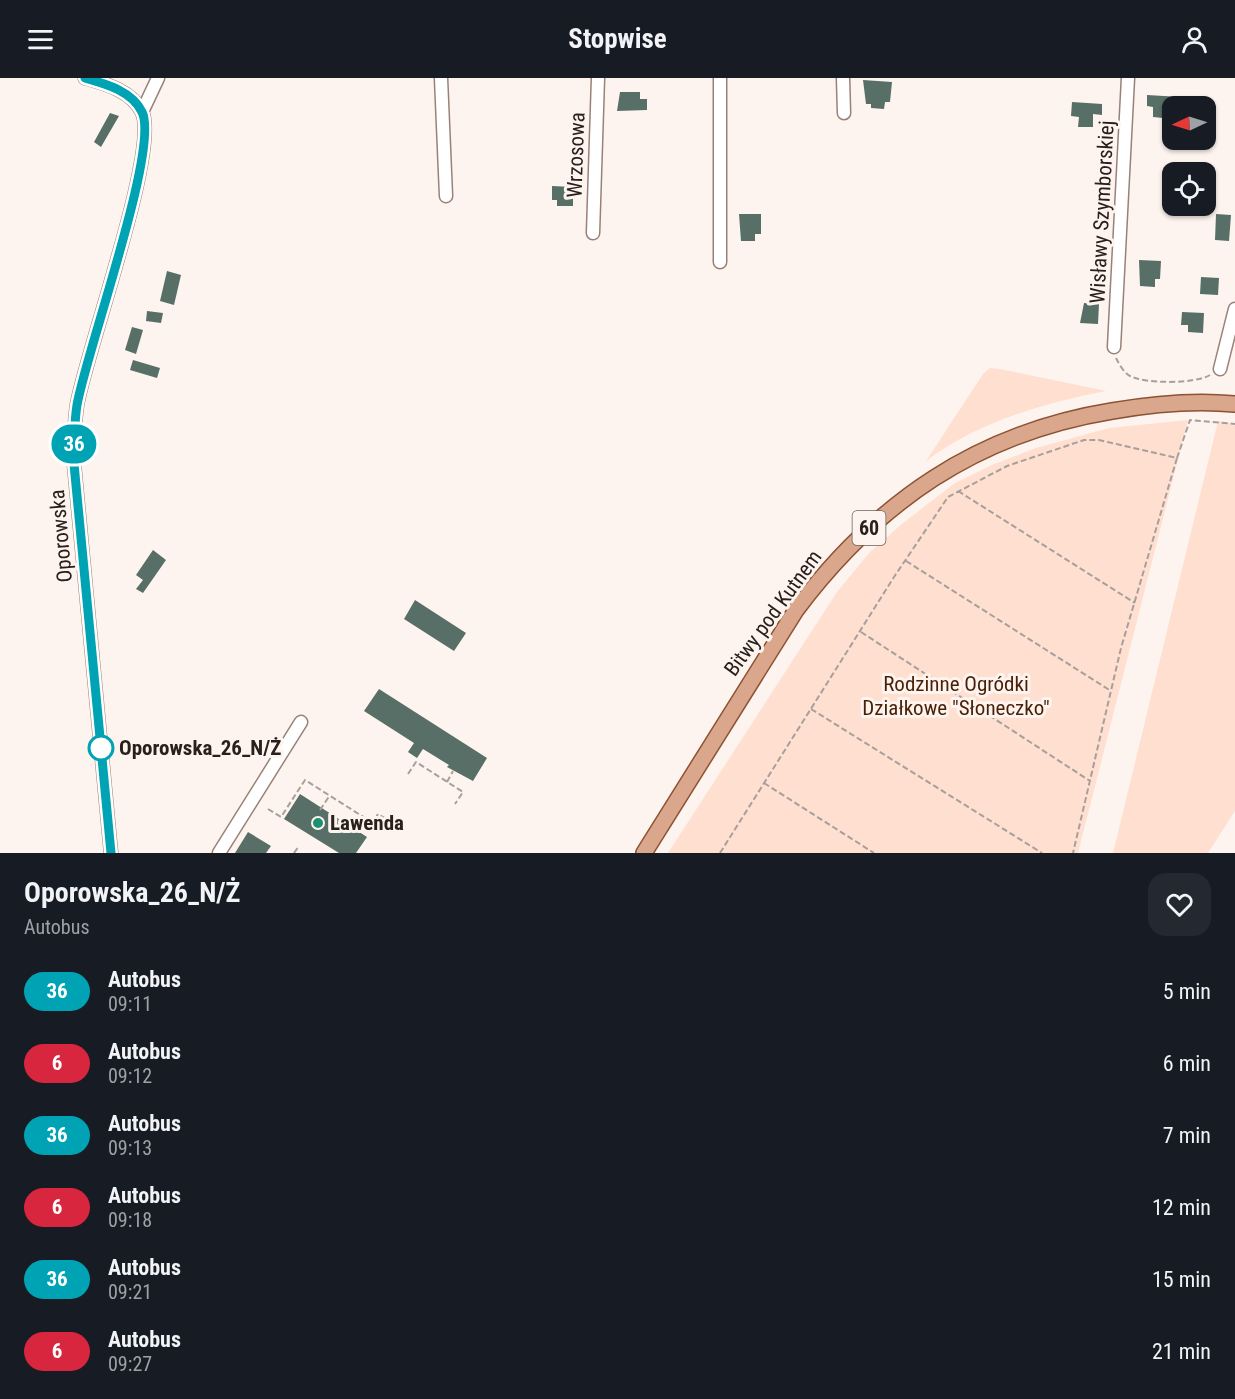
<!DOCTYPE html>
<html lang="pl">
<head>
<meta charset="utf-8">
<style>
  :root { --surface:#171b24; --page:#242831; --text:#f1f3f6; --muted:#9ea1a6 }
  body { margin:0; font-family:"Roboto Condensed",sans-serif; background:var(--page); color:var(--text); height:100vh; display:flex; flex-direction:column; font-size:22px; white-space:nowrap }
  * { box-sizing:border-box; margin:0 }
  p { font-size:20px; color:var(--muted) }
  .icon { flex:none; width:33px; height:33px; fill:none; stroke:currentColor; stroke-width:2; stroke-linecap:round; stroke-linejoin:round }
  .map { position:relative; height:775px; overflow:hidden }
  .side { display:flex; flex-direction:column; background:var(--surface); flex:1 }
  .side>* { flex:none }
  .badge { padding:0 12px; border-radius:20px; font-size:21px; line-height:39px }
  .needle { width:39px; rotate:266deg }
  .tools { position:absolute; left:1162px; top:18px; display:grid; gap:12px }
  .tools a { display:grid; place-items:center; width:54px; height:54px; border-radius:12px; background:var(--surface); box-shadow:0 2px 4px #0004; font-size:30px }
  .map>.badge { position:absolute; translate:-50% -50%; box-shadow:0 0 0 3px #fff }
  .round { display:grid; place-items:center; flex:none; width:63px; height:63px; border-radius:18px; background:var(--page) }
  .overview { display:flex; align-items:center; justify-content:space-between; height:102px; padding:0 24px }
  h1 { font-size:28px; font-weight:700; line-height:45px }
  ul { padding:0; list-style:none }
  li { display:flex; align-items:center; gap:18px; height:72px; padding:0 24px }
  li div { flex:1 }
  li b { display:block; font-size:22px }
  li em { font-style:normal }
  li .badge { min-width:66px; font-weight:700; text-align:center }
  header { display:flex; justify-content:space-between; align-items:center; height:78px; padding:0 24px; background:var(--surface); font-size:27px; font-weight:700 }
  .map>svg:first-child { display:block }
  .green { fill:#fedfd0 }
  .building { fill:#576f66 }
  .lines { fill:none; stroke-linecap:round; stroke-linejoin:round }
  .minor-casing { stroke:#988277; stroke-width:15 }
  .major-casing { stroke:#8c5233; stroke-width:18 }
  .path { stroke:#a89f9a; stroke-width:2; stroke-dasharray:6 3; stroke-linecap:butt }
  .minor { stroke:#fff; stroke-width:12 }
  .major { stroke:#daa78c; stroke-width:15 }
  .line-casing { stroke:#fff; stroke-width:14 }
  .line { stroke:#00a3b4; stroke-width:9 }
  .stop-dot { fill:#fff; stroke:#00a3b4; stroke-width:3 }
  .poi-dot { fill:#1d9072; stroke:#fef4ef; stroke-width:2 }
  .labels { text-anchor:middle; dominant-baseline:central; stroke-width:6; stroke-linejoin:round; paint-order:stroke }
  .shield { fill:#fef4ef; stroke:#69605b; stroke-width:1.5 }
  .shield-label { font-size:20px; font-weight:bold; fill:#29201c }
  .street-label { font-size:21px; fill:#29201c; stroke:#fef4ef }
  .park-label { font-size:21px; fill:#491f06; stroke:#fef4ef }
  .stop-label { font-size:21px; font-weight:bold; fill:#29201c; stroke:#fef4ef; text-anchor:start }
  .poi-label { font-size:21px; font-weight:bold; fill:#29201c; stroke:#fef4ef; text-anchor:start }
</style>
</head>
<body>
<header><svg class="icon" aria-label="menu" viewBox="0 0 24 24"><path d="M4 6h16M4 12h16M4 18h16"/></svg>Stopwise<svg class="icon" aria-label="person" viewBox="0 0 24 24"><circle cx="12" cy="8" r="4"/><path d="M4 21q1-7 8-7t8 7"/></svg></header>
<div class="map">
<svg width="1235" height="775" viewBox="0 0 1235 775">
  <rect width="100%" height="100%" fill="#fef4ef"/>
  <path class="green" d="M990 290 1000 291 1106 313C1044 325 977 344 926 383L983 296Z
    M1188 342 1078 775H668L837 514 870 474 903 445 955 405 992 387 1036 370 1109 350Z
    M1218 343 1235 346V733L1208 775H1113Z"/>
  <path class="building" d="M863 2 892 4 890 24H885L884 31 871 30V26H866Z
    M620 14H640V21H647V32L617 33Z
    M1147 17 1181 19 1180 28H1173V41L1153 39V29L1147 28Z
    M1072 24 1102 26V37L1093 36V49H1078L1079 39 1071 38Z
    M110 35 119 38 101 69 94 64Z
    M552 108 573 109V128H557V122H552Z
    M739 136H761V156H755V163H741Z
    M1216 136 1231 137 1229 163 1215 162Z
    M1139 182 1161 183 1160 201H1155V209L1140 208Z
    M167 193 181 197 174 227 160 223Z
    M1201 199 1219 200 1218 217 1200 216Z
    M1084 225 1099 226 1098 246 1080 245Z
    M147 233 163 235 161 245 146 243Z
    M1182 234 1204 235 1203 255 1188 254V247H1181Z
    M132 249 143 252 136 276 125 272Z
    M133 282 160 290 157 300 130 292Z
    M153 472 166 482 143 515 136 511 143 502 136 497Z
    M415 522 466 555 454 573 404 541Z
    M379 611 487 680 473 703 447 689 449 687 423 671 417 680 408 674 414 665 364 633Z
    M300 716 367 759 356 775H339L284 741Z
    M248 754 271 768 266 775H235Z"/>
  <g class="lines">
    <g class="minor-casing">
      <path id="minor" d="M85 0C106 6 132 13 142 34 160 70 86 274 77 327 74 346 74 366 74 386L111 775
        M441 0 446 118
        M843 0 844 35
        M142 34 158 0
        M593 155 598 0
        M720 184V0
        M1114 269 1128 0
        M1220 291 1235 231
        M219 775 301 644"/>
    </g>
    <g class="major-casing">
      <path id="major" d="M644 775 796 532C877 424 977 355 1112 333 1152 326 1194 322 1235 326"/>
    </g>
    <path class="path" d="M1116 280C1119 286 1124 295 1130 298 1145 306 1195 306 1210 297
      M1177 380 1190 342 1235 346
      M958 413 1135 525
      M906 483 1111 613
      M861 554 1090 703
      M811 631 1042 775
      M408 696 416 684 463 714 455 726
      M447 704 453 693
      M764 705 874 775
      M268 731 281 739 305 702 373 745 378 736 388 742
      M320 732 330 717
      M353 753 362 738
      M294 775 299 768
      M720 775 894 499 948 419 1007 388 1084 362H1099L1177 380 1121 570 1073 775"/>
    <use href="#minor" class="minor"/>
    <use href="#major" class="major"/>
  </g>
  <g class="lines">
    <g class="line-casing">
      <path id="line" d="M85 0C106 6 132 13 142 34 160 70 86 274 77 327 74 346 74 366 74 386L111 775"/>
    </g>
    <use href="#line" class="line"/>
  </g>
  <circle class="stop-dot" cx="101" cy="670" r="12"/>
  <circle class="poi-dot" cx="318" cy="745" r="6"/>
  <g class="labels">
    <rect class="shield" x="852.5" y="433" width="33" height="34" rx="4.5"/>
    <g class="shield-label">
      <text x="869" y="450">60</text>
    </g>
    <g class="street-label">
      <text transform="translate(576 77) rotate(-88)">Wrzosowa</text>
      <text transform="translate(1102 134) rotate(-87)">Wisławy Szymborskiej</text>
      <text transform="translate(61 458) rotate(-95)">Oporowska</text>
      <text transform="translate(773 535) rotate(-54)">Bitwy pod Kutnem</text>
    </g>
    <g class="park-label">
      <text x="956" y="606">Rodzinne Ogródki<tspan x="956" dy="24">Działkowe "Słoneczko"</tspan></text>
    </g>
    <g class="stop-label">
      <text x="119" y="670">Oporowska_26_N/Ż</text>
    </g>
    <g class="poi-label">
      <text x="330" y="745">Lawenda</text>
    </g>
  </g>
</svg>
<div class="tools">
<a><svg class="needle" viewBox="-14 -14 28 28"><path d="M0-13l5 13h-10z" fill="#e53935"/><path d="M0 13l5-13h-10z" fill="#9ea1a6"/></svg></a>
<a><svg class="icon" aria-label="locate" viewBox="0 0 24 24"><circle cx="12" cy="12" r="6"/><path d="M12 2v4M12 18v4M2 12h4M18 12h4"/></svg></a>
</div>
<b class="badge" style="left:74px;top:366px;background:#00a3b4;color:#fff">36</b>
</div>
<section class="side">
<div class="overview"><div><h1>Oporowska_26_N/Ż</h1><p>Autobus</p></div><a class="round"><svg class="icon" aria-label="heart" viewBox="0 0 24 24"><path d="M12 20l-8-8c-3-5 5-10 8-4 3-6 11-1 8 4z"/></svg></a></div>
<ul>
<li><span class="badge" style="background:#00a3b4;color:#fff">36</span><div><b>Autobus</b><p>09:11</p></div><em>5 min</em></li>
<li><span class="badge" style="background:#d7263d;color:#fff">6</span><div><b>Autobus</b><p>09:12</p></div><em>6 min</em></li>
<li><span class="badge" style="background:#00a3b4;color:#fff">36</span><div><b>Autobus</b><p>09:13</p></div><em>7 min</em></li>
<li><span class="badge" style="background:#d7263d;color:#fff">6</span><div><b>Autobus</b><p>09:18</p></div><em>12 min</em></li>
<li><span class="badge" style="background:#00a3b4;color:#fff">36</span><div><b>Autobus</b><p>09:21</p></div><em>15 min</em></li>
<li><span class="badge" style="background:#d7263d;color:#fff">6</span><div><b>Autobus</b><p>09:27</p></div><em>21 min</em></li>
</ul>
</section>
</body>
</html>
